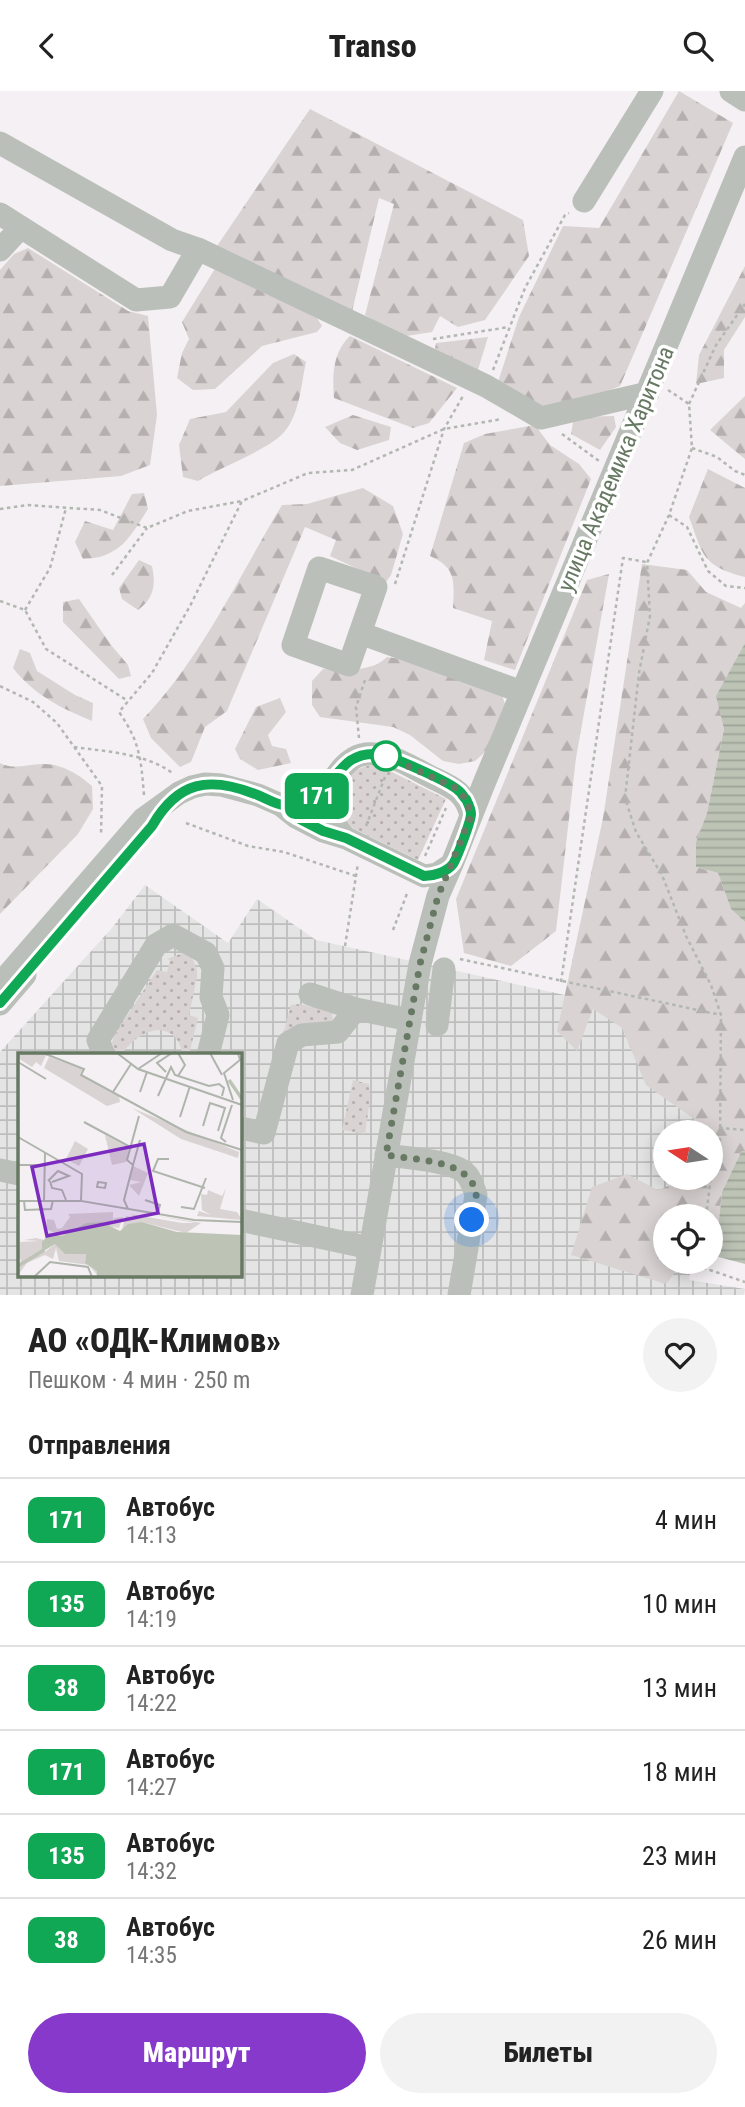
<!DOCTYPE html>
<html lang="ru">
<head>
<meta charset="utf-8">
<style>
  :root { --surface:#fff; --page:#f2f2f2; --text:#222; --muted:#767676; --line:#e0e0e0; --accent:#8739cc }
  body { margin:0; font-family:"Roboto Condensed",sans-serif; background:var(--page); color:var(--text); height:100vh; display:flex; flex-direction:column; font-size:26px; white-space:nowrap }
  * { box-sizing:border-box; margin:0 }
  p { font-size:23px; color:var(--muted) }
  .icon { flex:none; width:38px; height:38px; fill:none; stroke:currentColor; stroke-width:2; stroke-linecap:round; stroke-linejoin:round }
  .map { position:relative; height:1204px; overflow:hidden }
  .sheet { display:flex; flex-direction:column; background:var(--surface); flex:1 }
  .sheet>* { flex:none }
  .badge { padding:0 14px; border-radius:10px; font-size:24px; line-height:46px }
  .needle { width:46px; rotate:282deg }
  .buttons { position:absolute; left:653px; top:1029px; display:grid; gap:14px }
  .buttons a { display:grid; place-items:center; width:70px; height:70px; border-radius:50%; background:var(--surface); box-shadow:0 4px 18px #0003; font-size:35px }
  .you { position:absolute; width:35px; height:35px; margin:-18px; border:5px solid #fff; border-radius:50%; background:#1a73e8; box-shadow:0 0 0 10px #1a73e833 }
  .map>.badge { position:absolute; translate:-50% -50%; box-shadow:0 0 0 4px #fff }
  h2 { padding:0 28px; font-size:26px; line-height:63px }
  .round { display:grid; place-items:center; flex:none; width:74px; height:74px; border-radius:37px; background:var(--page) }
  .head { display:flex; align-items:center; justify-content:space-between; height:119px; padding:0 28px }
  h1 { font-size:33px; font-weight:800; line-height:52px }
  .cta { display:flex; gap:14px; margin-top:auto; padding:14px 28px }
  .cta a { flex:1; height:80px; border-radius:42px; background:var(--accent); color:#fff; font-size:28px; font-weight:800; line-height:80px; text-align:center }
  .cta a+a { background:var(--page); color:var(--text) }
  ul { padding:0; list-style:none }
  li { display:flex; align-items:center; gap:21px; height:84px; padding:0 28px; border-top:2px solid var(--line) }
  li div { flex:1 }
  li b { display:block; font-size:26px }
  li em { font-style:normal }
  li .badge { min-width:77px; font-weight:700; text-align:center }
  header { display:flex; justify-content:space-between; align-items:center; height:91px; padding:0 28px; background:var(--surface); font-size:32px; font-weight:800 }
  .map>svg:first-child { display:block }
  .industrial { fill:url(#industrial-grid); fill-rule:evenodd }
  .grass { fill:url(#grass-dots) }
  .forest { fill:url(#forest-firs) }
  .water { fill:url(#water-rules) }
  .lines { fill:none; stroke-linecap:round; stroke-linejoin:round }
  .path { stroke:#b3b7b1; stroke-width:2.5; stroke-dasharray:3.5 3.5; stroke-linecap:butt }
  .minor { stroke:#bac0b9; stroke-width:23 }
  .line-casing { stroke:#fff; stroke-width:16 }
  .line { stroke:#10a855; stroke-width:10 }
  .walk { stroke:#677963; stroke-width:7; stroke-dasharray:0 12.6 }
  .stop-dot { fill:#fff; stroke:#10a855; stroke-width:3.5 }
  .labels { text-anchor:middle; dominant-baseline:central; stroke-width:7; stroke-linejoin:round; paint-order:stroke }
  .street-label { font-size:23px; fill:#677963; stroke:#fff }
  .inset-river { fill:none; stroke:#bdc4b6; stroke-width:3.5 }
  .inset-road { fill:none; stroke:#afb5ac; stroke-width:2 }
  .view { fill:#7b2cbf; fill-opacity:0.15; stroke:#7b2cbf; stroke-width:3.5 }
  .inset-edge { fill:none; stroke:#677963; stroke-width:3.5 }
</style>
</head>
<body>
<header><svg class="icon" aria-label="back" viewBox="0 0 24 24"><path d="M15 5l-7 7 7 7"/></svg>Transo<svg class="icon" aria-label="search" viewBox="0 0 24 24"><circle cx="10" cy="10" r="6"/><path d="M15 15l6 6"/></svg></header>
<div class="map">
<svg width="745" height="1204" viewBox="0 0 745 1204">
  <defs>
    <pattern id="industrial-grid" width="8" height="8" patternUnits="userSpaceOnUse" patternTransform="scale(1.75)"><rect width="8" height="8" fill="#e4e4e4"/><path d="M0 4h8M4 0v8" fill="none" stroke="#bdbebc"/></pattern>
    <pattern id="grass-dots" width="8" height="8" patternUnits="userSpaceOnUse" patternTransform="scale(1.75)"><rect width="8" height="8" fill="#dad3d3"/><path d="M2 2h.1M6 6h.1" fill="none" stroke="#b5b0af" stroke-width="1.8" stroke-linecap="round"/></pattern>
    <pattern id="forest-firs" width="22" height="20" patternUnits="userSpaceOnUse" patternTransform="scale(1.75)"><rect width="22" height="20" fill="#dad3d3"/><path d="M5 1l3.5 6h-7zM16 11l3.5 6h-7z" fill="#b5b0af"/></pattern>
    <pattern id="water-rules" width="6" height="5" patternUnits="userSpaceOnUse" patternTransform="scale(1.75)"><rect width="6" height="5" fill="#bdc4b6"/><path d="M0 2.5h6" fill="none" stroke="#9da498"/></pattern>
  </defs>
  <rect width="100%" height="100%" fill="#f4f0f3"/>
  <path class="industrial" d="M145 794 228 852 257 808 316 849 710 936V1041H665V1087H705L665 1125V1171H692L689 1189 745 1198 744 1204H0V961L112 837ZM19 964H240V1185H19Z"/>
  <path class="grass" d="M375 674 384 677 446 708 418 769 354 738C325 716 340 675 375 674Z
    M183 862 191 864 197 879V886L189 924 198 927 189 964H183C175 925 138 938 122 963L116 961 112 952 114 945 157 879 167 881 170 869 167 868Z
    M300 913 332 921 333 930 282 947 291 914Z
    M353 989 369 993 370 1009 365 1043 342 1039Z"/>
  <path class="forest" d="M679 0 733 32 620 295 564 318 534 316 498 291 519 226 563 135 599 137Z
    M310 18 523 129 529 165 485 229 458 236 440 225 432 241 400 246 365 224 394 113 379 107 351 225 213 161Z
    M28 157 128 220 148 225 157 324 150 374 121 385 0 395V179L14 163Z
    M745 175V226L724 259V287L696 293 699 264Z
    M216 176 317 227 322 235 317 241 262 255 215 298 193 299 177 287 182 262 189 248 182 231Z
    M350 245 457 297 429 332 413 337 334 307C332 284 333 261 350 245Z
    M488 246 477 282 434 264 436 252Z
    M294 263 306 271C301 293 300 322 285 340 271 358 220 376 198 390L183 386 179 354 190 328 226 321 273 272Z
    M745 305V368L710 339Z
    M353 324 391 336 389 349 357 359 340 352 325 336Z
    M614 325 616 336 600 359 571 343 574 326Z
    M535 334 550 354 579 373 591 388 515 579 484 569 492 530 453 517C454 491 457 477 430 465L464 352 485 343Z
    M708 378 745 397V486C702 475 703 464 689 426Z
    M363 397 393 415 403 443 391 484 386 491 330 465 336 449 305 436 227 620 205 636 191 671 180 676 151 647 143 628C202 566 238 487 282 414L307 413Z
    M144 402 148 418C130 446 120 467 83 468L75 451 85 430 113 439 132 403Z
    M139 469 152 475C156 494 154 507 138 519L122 508 119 497Z
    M642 473 687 479 706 501 741 517 745 512V552L717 604 724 638 707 722 696 751V776L718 782 731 818 745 831V1060L741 1061 722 1101 715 1165H711L710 1125H665V1171H683L666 1193 571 1164 592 1096 627 1083 658 1099 690 1087H710V1041H694V1028L646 994 622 937 593 918 577 960 557 940 603 727Z
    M609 483 576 667 556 840 511 875 464 862 456 808 587 489Z
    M79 508 111 554 128 574 131 585 119 588 63 531V511Z
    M20 558 30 562 37 580 75 604 93 612 92 630C61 617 34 604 13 577Z
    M387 566 437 573 500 598 505 613 485 661 475 670 459 673 443 670 410 644 393 636 320 626 312 614V590L323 578C343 579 373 581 387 566Z
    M280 607 286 621 268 644 272 655 286 658 291 672 258 679 240 668 235 658 256 616Z
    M0 672C15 680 29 672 45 673 62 673 80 684 92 695L93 718 78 743 0 823Z"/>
  <path class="water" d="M745 552V831L731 818 718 782 696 776V751L707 722 724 638 716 605Z
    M745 1060V1173L715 1165 722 1101 741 1061Z"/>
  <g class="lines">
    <path class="path" d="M433 248 509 236
      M493 279 525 197 565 124 569 122
      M668 299 689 313 692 357 669 424 647 472 650 525 639 582 625 707 636 741 662 784 686 845 711 894 721 924 720 1053 711 1085 706 1125
      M689 313 716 254 745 213
      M562 343 599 370
      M692 357 717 366 735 380 745 384
      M0 418 27 414 100 419 147 437 188 420 242 410
      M669 424 687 436 708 480 726 495 745 497
      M112 484 147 437
      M395 493 444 338 463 305
      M0 510 25 519 46 558 128 610
      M25 519 50 477 66 417
      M0 595 33 611 57 632 102 695 101 745
      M359 647 356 616 366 586
      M74 656C109 661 145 662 174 683
      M144 704C141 668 140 651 119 621L152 582 190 515 242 410 308 382 352 379 444 338 502 328
      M186 732 248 755 284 761 356 785
      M366 735 385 686
      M425 765 446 717
      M393 839 408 800
      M345 855 358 772
      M460 868 721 924
      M561 891 623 467 646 471
      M719 1037 745 1039
      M701 1171V1176L745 1191"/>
    <path class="minor" d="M731 0 745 9
      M0 52 172 149 198 158
      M584 110 652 0
      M0 123 136 209 170 206 198 158 486 295 541 327 648 302
      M0 159 21 136
      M319 477 376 496 349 574 293 554Z
      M360 542 522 601
      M329 693C327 716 329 731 346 747
      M281 714C290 714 300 714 308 711 340 698 338 652 387 665 402 669 417 679 431 686 452 696 466 701 471 725
      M0 893 143 728 179 702 192 696 205 693 221 694 258 704 281 714 296 726 323 740 346 747 424 785 437 783 452 773 485 690 745 66
      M310 903 356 918
      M0 913 25 884
      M437 934 444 878
      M104 964 98 949 156 854 173 844 206 862 213 877 211 906 218 924 208 964
      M240 1037 264 1042 288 952 302 944 338 941 356 918 410 929
      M386 1064C406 1067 446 1069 463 1080 471 1086 473 1095 476 1104L459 1204
      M0 1079 19 1083
      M240 1129 370 1157
      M362 1204 420 873 438 805 452 773"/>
  </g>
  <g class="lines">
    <g class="line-casing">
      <path id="line" d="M0 912 152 735C178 690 209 685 255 703 265 706 275 714 285 714 338 714 330 660 377 663 390 664 450 691 459 700 461 701 464 707 466 708 468 712 471 718 471 723 471 730 457 767 453 773 447 781 434 785 424 785L346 747 323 740 296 726"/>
    </g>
    <use href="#line" class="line"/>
    <path class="walk" d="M386 665 458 698 467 710 471 725 438 805 420 873 386 1064C413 1069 470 1068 476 1102 477 1110 473 1120 472 1129"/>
  </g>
  <circle class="stop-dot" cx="386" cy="665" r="14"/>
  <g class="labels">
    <g class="street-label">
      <text transform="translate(616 378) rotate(-67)">улица Академика Харитона</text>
    </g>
  </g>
  <g transform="translate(18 962)">
    <rect width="224" height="224" fill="#f4f0f3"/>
    <path d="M0 0H23L28 2 23 13 18 9 14 14 0 5ZM31 4 65 16 62 21 101 43 102 49 89 53 26 15ZM114 55 221 99 220 105 163 86ZM87 82 111 95 108 109 94 112ZM57 88 70 96 61 113 48 106ZM115 113 130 120 121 143 111 132 123 129 112 127ZM208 135 202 156 219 159 224 167 179 163 181 158 193 162 184 157 183 141 189 142 190 137 204 143ZM95 159V170L96 165 105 164 101 175 70 170 44 183 28 176 29 166 36 167 39 176 44 175 52 164 50 161ZM112 161 164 170H177L134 162 183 170 168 180 124 169 104 176 108 163 119 165ZM18 185 26 187 27 199 37 191 68 201 67 208 81 219 80 223 71 212 41 208 38 195 35 206 27 202 9 210 0 222 3 206 21 194V188L6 187Z" fill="#dad3d3"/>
    <path d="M22 188V200L0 207 2 189Z" fill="#dad3d3"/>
    <path d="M84 169 102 178 110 171 124 169 159 179 224 182V224H79V218L67 210 68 201H47L37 191 24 199V189L32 180 44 183 68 170Z" fill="#bdc4b6"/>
    <path class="inset-river" d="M211 27 224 46M0 213 26 197"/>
    <path class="inset-road" d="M25 0 66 16 63 22 168 79 224 97M99 0 120 16 224 52M160 0 167 12 160 23M192 0 204 22M0 9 28 26M120 16 144 0M148 19 139 10 154 0M95 39 113 11M122 39 129 19M140 43 153 14 157 22 191 33 201 31 206 35 204 43M215 47 206 20 222 7 220 0M162 64 172 33M66 69 114 95M185 73 192 50 207 55 200 78M0 84 64 121 63 148 176 167 224 169M208 89 203 85 214 52M151 106H140L135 118 187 135M0 112H26M115 112 122 87M30 128 40 118 51 123 34 129M32 128 34 135 44 137 48 147M80 129 88 130 87 135 79 134ZM127 147 142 152 139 162M0 148H63M6 148 7 157 33 156 35 147M26 148 27 99M163 154 176 156 188 125M110 156 106 147 115 112 109 107 121 63M16 224 32 209 70 214 74 224"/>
    <path class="view" d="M126 91 140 160 29 183 14 114Z"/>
    <rect width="224" height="224" class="inset-edge"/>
  </g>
</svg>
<div class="buttons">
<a><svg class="needle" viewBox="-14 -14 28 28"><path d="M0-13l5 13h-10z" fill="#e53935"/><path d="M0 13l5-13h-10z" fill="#767676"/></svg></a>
<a><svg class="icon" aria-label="locate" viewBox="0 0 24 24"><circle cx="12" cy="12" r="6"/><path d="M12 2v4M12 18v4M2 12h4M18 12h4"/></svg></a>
</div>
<div class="you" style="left:472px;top:1129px"></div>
<b class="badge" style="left:317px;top:705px;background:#10a855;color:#fff">171</b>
</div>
<section class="sheet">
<div class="head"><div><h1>АО «ОДК-Климов»</h1><p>Пешком · 4 мин · 250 m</p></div><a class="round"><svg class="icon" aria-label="heart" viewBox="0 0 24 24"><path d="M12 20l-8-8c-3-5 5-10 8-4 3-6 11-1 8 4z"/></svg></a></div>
<h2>Отправления</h2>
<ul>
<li><span class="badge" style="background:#10a855;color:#fff">171</span><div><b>Автобус</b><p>14:13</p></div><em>4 мин</em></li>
<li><span class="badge" style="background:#10a855;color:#fff">135</span><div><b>Автобус</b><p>14:19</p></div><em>10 мин</em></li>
<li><span class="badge" style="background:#10a855;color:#fff">38</span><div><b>Автобус</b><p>14:22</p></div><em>13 мин</em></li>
<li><span class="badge" style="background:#10a855;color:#fff">171</span><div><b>Автобус</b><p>14:27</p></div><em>18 мин</em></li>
<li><span class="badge" style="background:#10a855;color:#fff">135</span><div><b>Автобус</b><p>14:32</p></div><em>23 мин</em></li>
<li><span class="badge" style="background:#10a855;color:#fff">38</span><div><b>Автобус</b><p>14:35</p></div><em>26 мин</em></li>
</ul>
<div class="cta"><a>Маршрут</a><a>Билеты</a></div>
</section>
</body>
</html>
